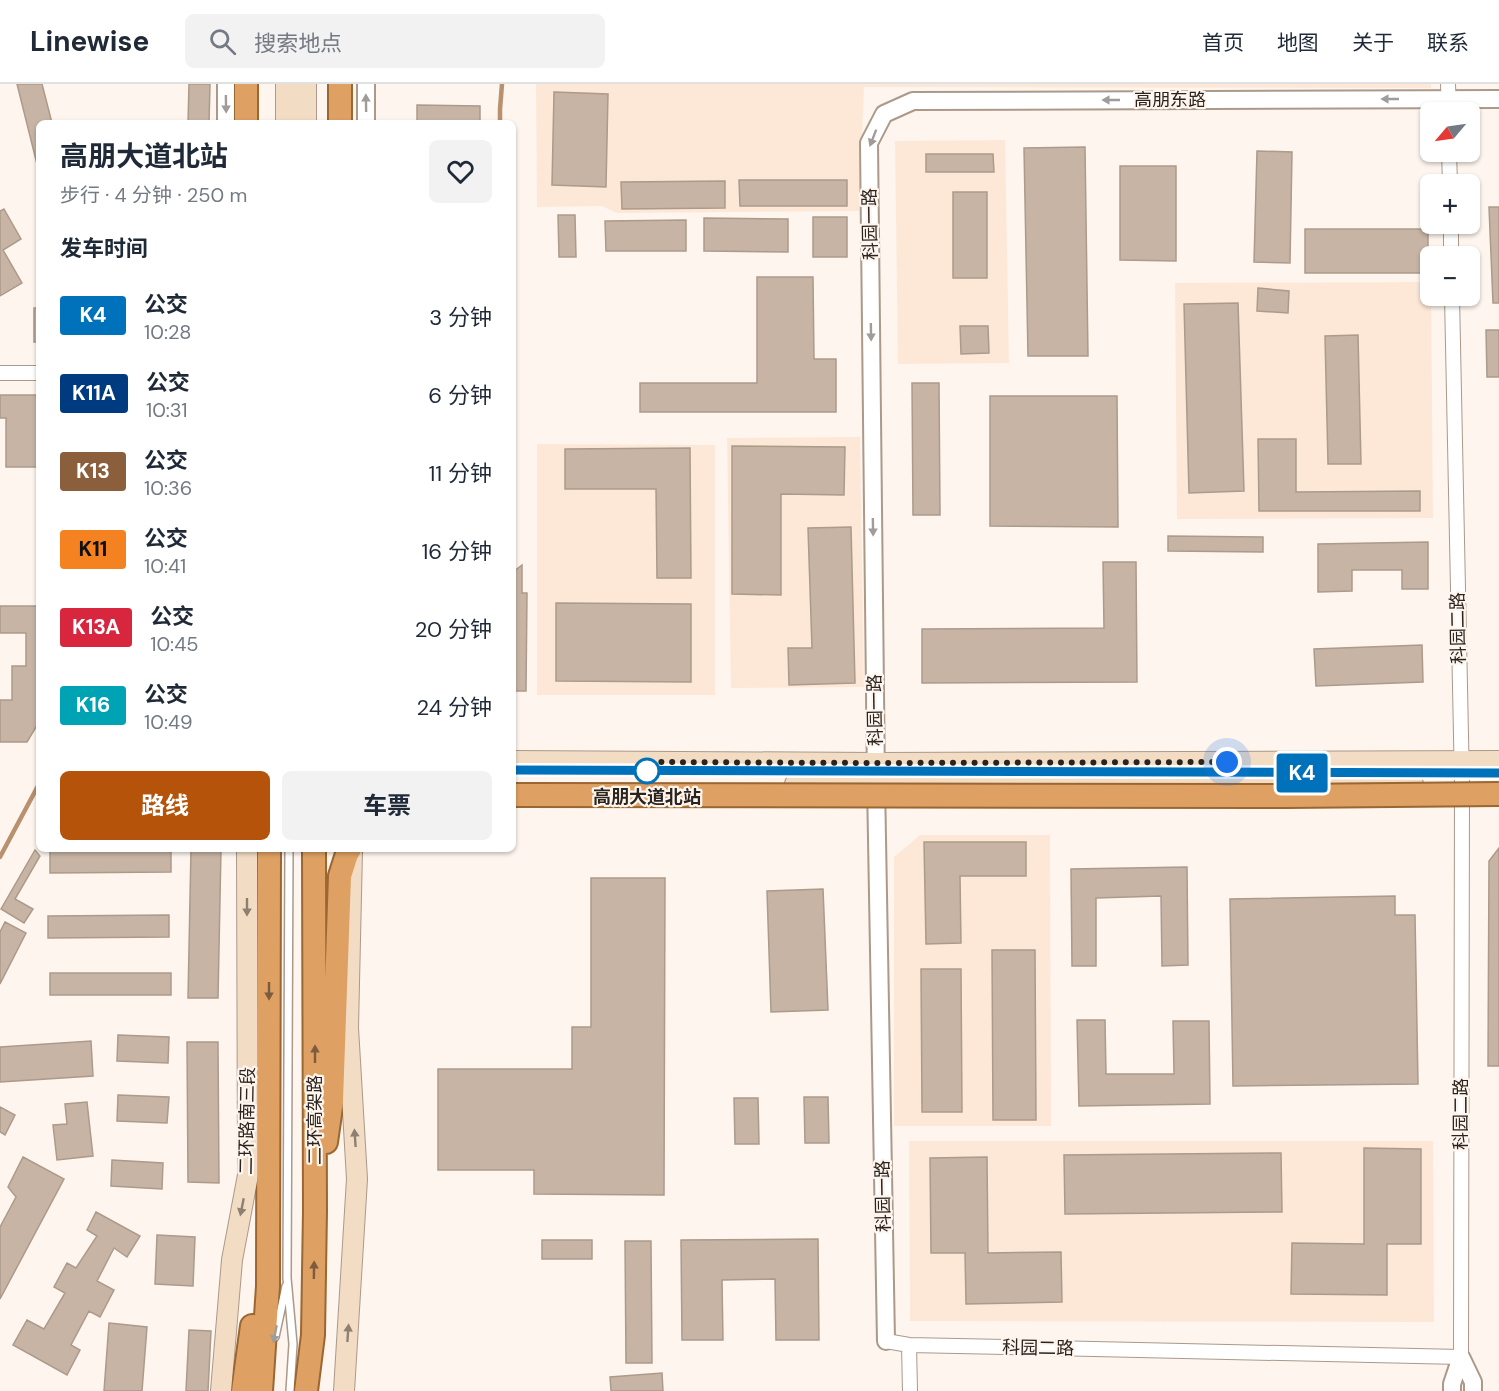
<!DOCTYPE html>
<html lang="zh">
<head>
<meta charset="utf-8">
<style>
  :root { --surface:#fff; --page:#f2f2f3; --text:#1f2937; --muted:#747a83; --line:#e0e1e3; --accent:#b45309 }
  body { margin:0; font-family:"DM Sans","Noto Sans SC",sans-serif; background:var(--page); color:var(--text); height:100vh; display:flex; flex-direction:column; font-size:22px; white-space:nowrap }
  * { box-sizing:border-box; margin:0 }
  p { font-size:20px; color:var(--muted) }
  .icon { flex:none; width:33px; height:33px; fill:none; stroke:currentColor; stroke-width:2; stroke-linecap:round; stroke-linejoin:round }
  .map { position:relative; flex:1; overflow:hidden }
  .details { position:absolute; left:36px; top:36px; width:480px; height:732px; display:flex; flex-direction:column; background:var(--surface); border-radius:9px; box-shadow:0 2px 4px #0004 }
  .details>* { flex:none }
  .badge { padding:0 12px; border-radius:4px; font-size:21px; line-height:39px }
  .needle { width:39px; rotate:241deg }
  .buttons { position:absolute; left:1420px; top:18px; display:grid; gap:12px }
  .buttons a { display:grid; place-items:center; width:60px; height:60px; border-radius:9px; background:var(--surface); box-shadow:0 2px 4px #0004; font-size:30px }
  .you { position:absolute; width:30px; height:30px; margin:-15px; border:4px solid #fff; border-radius:50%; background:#1a73e8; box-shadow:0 0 0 9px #1a73e833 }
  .map>.badge { position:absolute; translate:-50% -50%; box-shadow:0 0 0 3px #fff }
  h2 { padding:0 24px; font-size:22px; line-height:54px }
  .round { display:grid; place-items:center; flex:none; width:63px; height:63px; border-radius:9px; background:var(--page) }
  .summary { display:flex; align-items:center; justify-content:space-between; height:102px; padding:0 24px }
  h1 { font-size:28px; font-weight:700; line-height:45px }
  .action { display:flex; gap:12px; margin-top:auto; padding:12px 24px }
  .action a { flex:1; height:69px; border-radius:9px; background:var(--accent); color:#fff; font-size:24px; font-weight:700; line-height:69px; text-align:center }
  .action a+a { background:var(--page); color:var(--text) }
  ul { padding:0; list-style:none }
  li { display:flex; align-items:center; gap:18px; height:78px; padding:0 24px }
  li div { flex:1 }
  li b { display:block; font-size:22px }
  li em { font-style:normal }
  li .badge { min-width:66px; font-weight:700; text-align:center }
  header { display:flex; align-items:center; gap:36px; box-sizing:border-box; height:84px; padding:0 30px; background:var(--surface); border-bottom:2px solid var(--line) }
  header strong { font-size:28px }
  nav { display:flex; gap:33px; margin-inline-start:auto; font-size:21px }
  .search { width:420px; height:54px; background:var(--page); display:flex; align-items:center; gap:15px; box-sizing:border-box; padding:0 21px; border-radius:9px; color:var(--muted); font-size:22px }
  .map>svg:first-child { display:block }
  .built { fill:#fde8d7 }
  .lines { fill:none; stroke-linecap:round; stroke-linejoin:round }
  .stream { stroke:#b9916e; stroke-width:4.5 }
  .building { fill:#c7b4a4; stroke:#ac9a8a; stroke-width:1.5 }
  .service-casing { stroke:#ab998a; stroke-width:10 }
  .minor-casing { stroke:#ab998a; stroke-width:16 }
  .tertiary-casing { stroke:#ab998a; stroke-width:20 }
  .secondary-casing { stroke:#ab998a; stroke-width:22 }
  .trunk-casing { stroke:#9a6632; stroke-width:26 }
  .service { stroke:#fff; stroke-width:7 }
  .minor { stroke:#fff; stroke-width:14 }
  .tertiary { stroke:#fff; stroke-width:16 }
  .secondary { stroke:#f2dcc4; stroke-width:20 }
  .trunk { stroke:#dea063; stroke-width:22 }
  .service-bridge-casing { stroke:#ab998a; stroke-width:10; stroke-linecap:butt }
  .trunk-bridge-casing { stroke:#9a6632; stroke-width:26; stroke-linecap:butt }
  .service-bridge { stroke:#fff; stroke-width:7 }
  .trunk-bridge { stroke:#dea063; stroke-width:22 }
  .oneway { fill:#a09c9a }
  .oneway2 { fill:#8e8071 }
  .oneway3 { fill:#7c5c3d }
  .line-casing { stroke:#fff; stroke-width:14 }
  .line { stroke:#0072bc; stroke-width:9 }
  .walk { stroke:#2b241e; stroke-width:6; stroke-dasharray:0 10.8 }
  .stop-dot { fill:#fff; stroke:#0072bc; stroke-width:3 }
  .labels { text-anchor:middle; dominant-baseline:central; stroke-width:4.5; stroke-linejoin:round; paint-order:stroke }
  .street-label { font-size:18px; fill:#2b241e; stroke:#fdf5ee }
  .stop-label { font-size:18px; font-weight:bold; fill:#2b241e; stroke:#fdf5ee }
</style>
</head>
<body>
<header>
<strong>Linewise</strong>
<div class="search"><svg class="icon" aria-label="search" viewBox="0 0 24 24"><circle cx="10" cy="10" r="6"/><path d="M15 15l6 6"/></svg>搜索地点</div>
<nav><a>首页</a><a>地图</a><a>关于</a><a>联系</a></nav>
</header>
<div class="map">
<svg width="1499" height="1307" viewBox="0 0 1499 1307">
  <rect width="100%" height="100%" fill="#fdf5ee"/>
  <path class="built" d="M536 0H1431V4L864 3 859 127 617 129 602 122 537 123Z
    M1005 56 1009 279 898 280 895 57Z
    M1431 198 1433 434 1177 435 1175 199Z
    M860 353 864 603 731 604 727 354Z
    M537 360 715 361V611H537Z
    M920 751H1050L1051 1042H894V773Z
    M909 1057H1433L1434 1238 910 1237Z"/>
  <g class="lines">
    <path class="stream" d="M500 39V25L502 0
      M0 773 39 700"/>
  </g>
  <path class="building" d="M17 0H42L52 39H39V88Z
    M189 0H210L209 39H188Z
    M554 8 608 10 606 103 552 101Z
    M417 21 480 22V39H417Z
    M1085 63 1088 272H1028L1024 64Z
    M1257 67 1292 68 1290 179 1254 178Z
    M926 70H993L994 88H926Z
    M1120 82H1176V177L1120 176Z
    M739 96H847V122H740Z
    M725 97V124L622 125 621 98Z
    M953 108H987V194H953Z
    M1489 123H1499V219H1493Z
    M4 125 21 155 3 166 22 199 0 212V127Z
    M558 131H575L576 173H559Z
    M813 133H847V173H813Z
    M704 134 788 135V168L704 167Z
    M686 136V167H606L605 137Z
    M1305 145H1428V189H1305Z
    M757 193H813L814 275H836V328H640V299H757Z
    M1258 204 1289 207 1288 229 1257 227Z
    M1238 219 1244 407 1189 409 1184 220Z
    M34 224H39V258H34Z
    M960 242H988L989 269 961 270Z
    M1486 246H1499V293H1487Z
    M1358 251 1361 380H1328L1325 252Z
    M912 299H939L940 431H913Z
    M0 311H39V383H6V334H0Z
    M990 312H1117L1118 443 990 442Z
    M1258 355H1296V408L1420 407V427H1259Z
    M732 362 845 363 844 411 781 410V511L732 510Z
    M690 364 691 494H657L656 405H565V365Z
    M851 443 855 599 789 601 788 564H812L808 444Z
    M1168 452 1263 453V468L1168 467Z
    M1428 458V505H1402V486H1352V507L1318 508V460Z
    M1103 478H1136L1137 598 922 599V545L1104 544Z
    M522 481V509H527L526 607H513V488Z
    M556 519 691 520V598L556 597Z
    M0 522H39V638L27 658H0V616H12V582H26V549H0Z
    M1422 561 1423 598 1316 602 1314 565Z
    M924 758H1026V792H960L961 859 926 860Z
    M1499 764V982H1488L1489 777Z
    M191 765H221L218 914H188Z
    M35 766 40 772 15 815 33 825 24 839 1 825Z
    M171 766V788L50 789V767Z
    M1187 783 1188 881 1162 882 1161 812 1096 814V882H1072L1071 785Z
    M591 794H665L664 1111 534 1110V1086H438V985H572V943H591Z
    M823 805 828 926 771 928 767 807Z
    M1395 812V831H1415L1418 1000 1233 1002 1230 815Z
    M169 831V853L48 854V832Z
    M5 838 26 849 0 900V848Z
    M992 866H1035L1036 1036H993Z
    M921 885H961L962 1028H922Z
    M50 889H171V911H50Z
    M1077 936H1105L1106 990H1174L1173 937H1209L1210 1020 1079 1022Z
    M118 951 169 953 168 979 117 977Z
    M91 957 93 992 0 998V963Z
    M187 958H218L219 1099 188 1098Z
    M118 1011 169 1013 167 1039 117 1037Z
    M804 1013H828L829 1059H805Z
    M734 1014H758L759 1060H735Z
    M87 1018 93 1072 57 1076 53 1041 67 1040 65 1020Z
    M0 1023 15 1031 5 1051 0 1048Z
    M1364 1064 1421 1065V1160H1387V1211L1291 1210 1292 1159 1364 1160Z
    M1281 1069 1282 1128 1065 1130 1064 1071Z
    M23 1073 64 1095 0 1215V1143L16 1113 8 1103Z
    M987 1073 988 1169 1061 1168 1062 1218 966 1220 965 1169H931L930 1074Z
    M112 1076 163 1079 162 1105 111 1102Z
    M96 1128 140 1152 127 1173 114 1164 97 1197 114 1206 100 1233 89 1227 71 1261 80 1266 67 1291 13 1261 27 1236 44 1245 65 1209 54 1203 67 1179 76 1184 97 1152 87 1146Z
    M157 1151 195 1153 193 1202 155 1200Z
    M818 1155 819 1256H776L775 1195 722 1196 723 1256H682L681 1156Z
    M542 1156H592V1175H542Z
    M625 1157H651L652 1279H626Z
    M109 1239 147 1243 142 1307H104Z
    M189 1246 211 1247 208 1307H186Z
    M662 1289 663 1307H611L610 1293Z"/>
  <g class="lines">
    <g class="service-casing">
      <path id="service" d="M289 765 287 1194 293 1260 290 1307
        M275 1253 286 1202"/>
    </g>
    <g class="minor-casing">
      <path id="minor" d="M1448 0 1449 28
        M1449 68 1450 100
        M1451 140V172
        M0 289H39
        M886 1257 909 1261 1461 1273 1462 700 1452 212
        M909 1261 910 1307"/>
    </g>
    <g class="tertiary-casing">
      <path id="tertiary" d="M226 0V39
        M366 0V39
        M886 1257 876 699 869 59 884 30 913 17 1499 15
        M1461 1273 1473 1298V1307
        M1452 1307V1300L1461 1273"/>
    </g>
    <g class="secondary-casing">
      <path id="secondary" d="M286 0V39
        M306 39V0
        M513 677 876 679 1499 677
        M795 700H1413
        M221 1307 232 1176 248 1091 247 765
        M344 1307 357 1095 348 944 352 767"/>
    </g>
    <g class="trunk-casing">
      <path id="trunk" d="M246 0V39
        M340 0V39
        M326 1058 332 1016 340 792 347 770 350 765
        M243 1307 252 1242
        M261 1307 268 1202 269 765
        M306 1307 313 1251 315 1127 314 765"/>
    </g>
    <use href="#service" class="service"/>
    <use href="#minor" class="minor"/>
    <use href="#tertiary" class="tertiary"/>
    <use href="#secondary" class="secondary"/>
    <use href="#trunk" class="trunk"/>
    <g class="service-bridge-casing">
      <path id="service-bridge" d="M647 687 1499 689"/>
    </g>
    <g class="trunk-bridge-casing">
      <path id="trunk-bridge" d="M513 711 1287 712 1499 710"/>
    </g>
    <use href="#service-bridge" class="service-bridge"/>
    <use href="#trunk-bridge" class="trunk-bridge"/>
  </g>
  <defs><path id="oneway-solid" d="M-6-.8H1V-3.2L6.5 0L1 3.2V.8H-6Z" transform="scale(1.5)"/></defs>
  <g class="oneway">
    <use href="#oneway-solid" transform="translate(1390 15) rotate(180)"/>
    <use href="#oneway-solid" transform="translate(1111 16) rotate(180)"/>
    <use href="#oneway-solid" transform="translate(366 19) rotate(-91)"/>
    <use href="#oneway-solid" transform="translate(226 20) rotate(89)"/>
    <use href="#oneway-solid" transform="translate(873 54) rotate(111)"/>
    <use href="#oneway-solid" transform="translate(871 248) rotate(89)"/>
    <use href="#oneway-solid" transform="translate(873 443) rotate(89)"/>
    <use href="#oneway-solid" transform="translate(275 1250) rotate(101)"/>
  </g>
  <g class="oneway2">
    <use href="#oneway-solid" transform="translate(247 823) rotate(90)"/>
    <use href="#oneway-solid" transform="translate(355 1054) rotate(-94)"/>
    <use href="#oneway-solid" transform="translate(242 1123) rotate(101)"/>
    <use href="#oneway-solid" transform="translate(348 1249) rotate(-86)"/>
  </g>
  <g class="oneway3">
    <use href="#oneway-solid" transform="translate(269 907) rotate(90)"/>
    <use href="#oneway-solid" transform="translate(315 970) rotate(-90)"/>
    <use href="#oneway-solid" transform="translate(314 1186) rotate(-89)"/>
  </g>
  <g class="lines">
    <g class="line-casing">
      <path id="line" d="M513 686 1499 689"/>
    </g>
    <use href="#line" class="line"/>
    <path class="walk" d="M647 687 649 678 876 679 1227 678"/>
  </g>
  <circle class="stop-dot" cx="647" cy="687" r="12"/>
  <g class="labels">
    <g class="street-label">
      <text x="1170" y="16">高朋东路</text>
      <text transform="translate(870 140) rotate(-91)">科园一路</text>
      <text transform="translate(1458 544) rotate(-91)">科园二路</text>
      <text transform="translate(875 626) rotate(-91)">科园一路</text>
      <text transform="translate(1461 1030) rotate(-90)">科园二路</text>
      <text transform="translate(315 1036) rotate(-90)">二环高架路</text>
      <text transform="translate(247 1037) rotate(-89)">二环路南三段</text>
      <text transform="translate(883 1112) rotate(-91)">科园一路</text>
      <text transform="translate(1038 1264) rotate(1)">科园二路</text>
    </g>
    <g class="stop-label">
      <text x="647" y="713">高朋大道北站</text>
    </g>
  </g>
</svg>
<div class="buttons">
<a><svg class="needle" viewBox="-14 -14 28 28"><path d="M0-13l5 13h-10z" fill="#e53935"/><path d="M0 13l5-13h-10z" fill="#747a83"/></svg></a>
<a>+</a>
<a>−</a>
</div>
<div class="you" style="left:1227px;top:678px"></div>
<b class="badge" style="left:1302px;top:689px;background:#0072bc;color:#fff">K4</b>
<section class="details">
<div class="summary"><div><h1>高朋大道北站</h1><p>步行 · 4 分钟 · 250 m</p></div><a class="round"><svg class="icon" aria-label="heart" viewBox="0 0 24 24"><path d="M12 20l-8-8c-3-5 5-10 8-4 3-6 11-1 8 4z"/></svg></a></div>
<h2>发车时间</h2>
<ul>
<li><span class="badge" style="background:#0072bc;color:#fff">K4</span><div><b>公交</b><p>10:28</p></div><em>3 分钟</em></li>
<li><span class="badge" style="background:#003b80;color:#fff">K11A</span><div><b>公交</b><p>10:31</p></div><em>6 分钟</em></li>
<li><span class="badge" style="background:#8b5e3c;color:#fff">K13</span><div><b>公交</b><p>10:36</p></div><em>11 分钟</em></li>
<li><span class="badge" style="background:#f58220;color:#111">K11</span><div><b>公交</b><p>10:41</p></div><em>16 分钟</em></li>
<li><span class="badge" style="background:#d7263d;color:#fff">K13A</span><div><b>公交</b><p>10:45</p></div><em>20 分钟</em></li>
<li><span class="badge" style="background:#00a3b4;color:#fff">K16</span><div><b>公交</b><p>10:49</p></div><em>24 分钟</em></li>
</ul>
<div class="action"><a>路线</a><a>车票</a></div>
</section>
</div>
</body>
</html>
